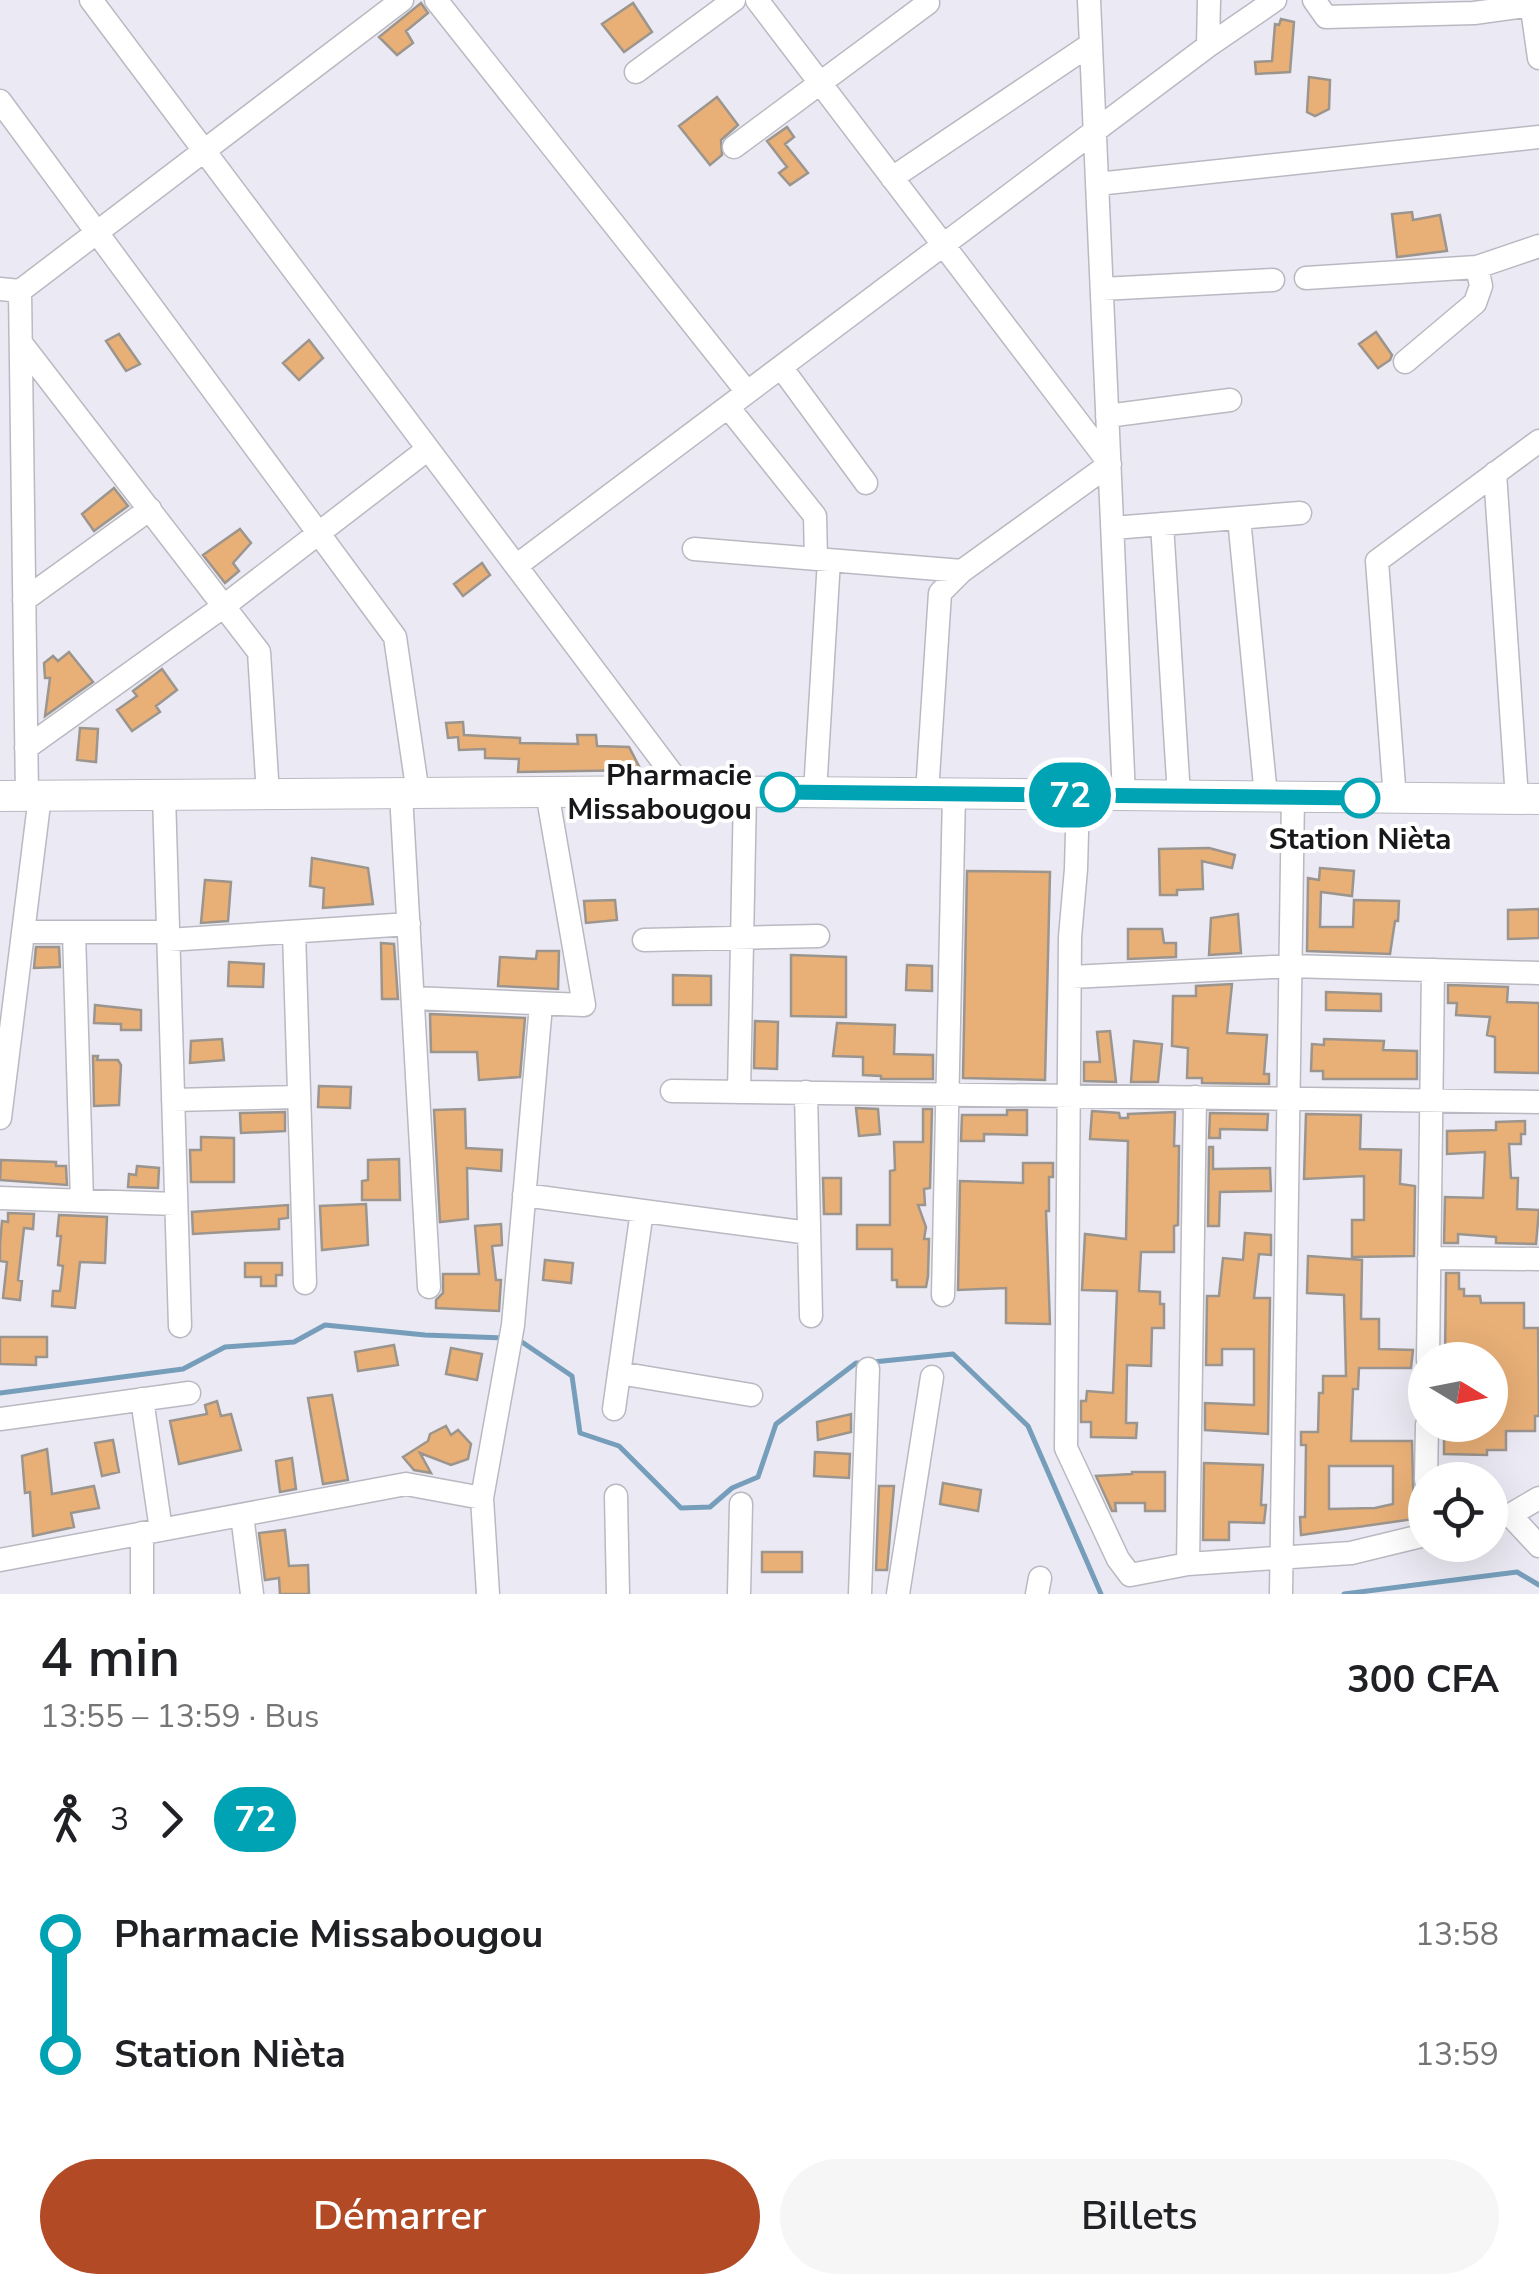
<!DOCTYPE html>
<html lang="fr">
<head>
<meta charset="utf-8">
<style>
  :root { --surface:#fff; --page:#f6f6f6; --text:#202124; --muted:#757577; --accent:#b24a25 }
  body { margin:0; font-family:"Nunito Sans",sans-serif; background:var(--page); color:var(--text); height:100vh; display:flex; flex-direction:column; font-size:38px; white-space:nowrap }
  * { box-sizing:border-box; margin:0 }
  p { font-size:32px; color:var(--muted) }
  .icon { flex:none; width:55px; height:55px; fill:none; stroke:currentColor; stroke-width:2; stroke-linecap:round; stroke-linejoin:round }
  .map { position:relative; height:1594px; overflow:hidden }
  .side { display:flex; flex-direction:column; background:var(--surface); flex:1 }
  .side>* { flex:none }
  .badge { padding:0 20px; border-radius:32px; font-size:35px; line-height:65px }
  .needle { width:65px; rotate:100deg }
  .tools { position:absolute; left:1408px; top:1342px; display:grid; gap:20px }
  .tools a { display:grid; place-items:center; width:100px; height:100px; border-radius:50%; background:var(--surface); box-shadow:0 10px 40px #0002; font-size:50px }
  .map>.badge { position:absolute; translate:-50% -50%; box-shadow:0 0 0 5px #fff }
  .legs { display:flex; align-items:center; gap:15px; height:110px; padding:0 40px; font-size:32px }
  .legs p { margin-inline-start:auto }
  .headline { display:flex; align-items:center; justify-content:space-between; height:170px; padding:0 40px }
  h1 { font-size:55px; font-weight:600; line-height:75px }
  .primary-button { display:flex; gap:20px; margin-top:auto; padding:20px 40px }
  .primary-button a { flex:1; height:115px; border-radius:60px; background:var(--accent); color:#fff; font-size:40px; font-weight:600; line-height:115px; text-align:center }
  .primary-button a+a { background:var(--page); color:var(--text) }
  ul { padding:0 40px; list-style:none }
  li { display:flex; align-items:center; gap:35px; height:120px; font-size:38px }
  li i { display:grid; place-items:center; width:15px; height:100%; margin:0 12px; background:currentColor }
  li i::after { content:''; width:25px; height:25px; margin:-12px; border:8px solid; border-radius:50%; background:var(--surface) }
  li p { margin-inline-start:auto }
  li:first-child i { background:linear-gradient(#0000 50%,currentColor 0) }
  li:last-child i { background:linear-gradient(currentColor 50%,#0000 0) }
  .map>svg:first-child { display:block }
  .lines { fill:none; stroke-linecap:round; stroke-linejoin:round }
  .stream { stroke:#769eba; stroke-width:5 }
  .building { fill:#e8af77; stroke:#9c958e; stroke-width:2.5; fill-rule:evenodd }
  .minor-casing { stroke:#b9b9c2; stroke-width:25 }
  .major-casing { stroke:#b9b9c2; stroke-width:32 }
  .minor { stroke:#fff; stroke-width:22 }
  .major { stroke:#fff; stroke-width:30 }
  .line-1-casing { stroke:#fff; stroke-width:22 }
  .line-1 { stroke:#00a3b4; stroke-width:15 }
  .stop-1-dot { fill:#fff; stroke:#00a3b4; stroke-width:5 }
  .labels { text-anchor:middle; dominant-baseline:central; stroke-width:8; stroke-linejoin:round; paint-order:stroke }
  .stop-label { font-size:30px; font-weight:bold; fill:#18181b; stroke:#fff; text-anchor:end }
</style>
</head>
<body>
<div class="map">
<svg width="1539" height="1594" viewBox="0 0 1539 1594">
  <rect width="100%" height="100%" fill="#ebeaf4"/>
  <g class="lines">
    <path class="stream" d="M519 1340 572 1376 580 1433 619 1446 681 1508 710 1507 732 1488 758 1477 776 1424 856 1363H862
      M873 1362 953 1354 1028 1426 1101 1594
      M0 1393 183 1369 225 1347 294 1342 325 1325 425 1335 504 1338
      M1344 1594 1517 1572 1539 1585"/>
  </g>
  <path class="building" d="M421 3 428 13 406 31 413 43 397 55 379 37Z
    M633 3 652 32 624 52 602 24Z
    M1281 19 1294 22 1290 72 1256 74 1255 62 1272 61 1275 24 1279 25Z
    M1309 77 1330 80 1329 109 1315 116 1307 112Z
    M717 97 738 125 721 140 722 155 710 165 679 126Z
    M787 127 794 137 785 144 808 173 790 185 779 173 787 167 767 141Z
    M1412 212 1413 220 1440 215 1447 251 1397 257 1392 214Z
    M1376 332 1392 355 1390 360 1378 368 1359 344Z
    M119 334 140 364 126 371 106 341Z
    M309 340 323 358 299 380 283 363Z
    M114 488 128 506 94 531 82 514Z
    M240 529 251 543 233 563 239 571 225 583 203 555Z
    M482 563 490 575 463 596 454 584Z
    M69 652 93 682 45 716 50 678H45L44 663 53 656 58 661Z
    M162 669 177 690 156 706 160 712 132 731 117 710 137 696 133 691Z
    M463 722 464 735 520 738V743L578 744 577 735H596L597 746 629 747 641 770 518 772 519 759 485 758V749L459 750 458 737 448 738 446 723Z
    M80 728 98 729 96 762 77 760Z
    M1209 848 1235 855 1232 868 1202 861 1203 889 1177 890V895H1160L1159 849Z
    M312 858 368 868 373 904 323 908 324 888 310 886Z
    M1320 868 1354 871 1352 896 1321 892 1320 927H1353L1354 900 1399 901 1398 921H1395L1390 954 1307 951 1308 878 1319 880Z
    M967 871 1050 872 1045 1080 963 1078Z
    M205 880 231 882 228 921 201 923Z
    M615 900 617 920 586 923 584 901Z
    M1539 909V938L1508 939V910Z
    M1238 914 1241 953 1209 955 1211 918Z
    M1128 929H1162L1164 943H1176V957L1128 959Z
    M381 943 394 944 398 999H382Z
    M36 947H59L60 967 34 968Z
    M537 951H559L558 989 498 986 500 957 536 959Z
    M791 955 846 957V1017L791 1016Z
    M229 962 264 964 263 987 228 986Z
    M907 965 932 966V991L906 990Z
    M673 975 711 976V1005H673Z
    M1232 984 1227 1033 1267 1035 1264 1074H1269V1084L1202 1083V1078H1187L1188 1048 1172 1046 1173 996H1196V986Z
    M1448 985 1508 987 1507 1002 1539 1003V1073L1495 1072V1037L1487 1035 1490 1017 1456 1015 1457 1003H1448Z
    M1326 992 1381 994V1011L1326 1010Z
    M95 1005 141 1010V1030H121V1024L94 1023Z
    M430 1014 525 1018 520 1077 479 1080 477 1052H431Z
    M755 1021 778 1022 777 1069 754 1068Z
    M837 1023 895 1025 894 1054 933 1055V1079H881V1076L863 1075V1057L833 1056Z
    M1110 1031 1116 1082 1084 1081V1062H1100L1097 1032Z
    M222 1039 224 1060 190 1063 191 1041Z
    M1324 1039 1384 1041 1383 1050 1417 1051V1079H1323V1071H1311L1312 1044 1324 1045Z
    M1134 1041 1162 1044 1158 1082H1131Z
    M93 1056H98L97 1060H118L121 1065 119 1105 94 1106Z
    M319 1086 351 1087 350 1108 318 1107Z
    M856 1108 878 1109 880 1134 859 1136Z
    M465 1109 466 1148 502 1150 501 1171 467 1168 468 1219 440 1222 434 1110Z
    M923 1109H932L930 1188 924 1189 925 1205H918L926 1227 924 1239H929L928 1276 926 1287H897V1280H892V1249H857V1225H890V1171L895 1170 894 1142H923Z
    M1007 1110H1027V1135L984 1134V1141H961L962 1115H1007Z
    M1092 1111 1119 1113 1120 1118H1128V1114L1175 1112 1174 1146H1179L1178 1225 1174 1226V1252H1141L1139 1291 1160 1292V1304H1164V1328H1152L1151 1366 1127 1365 1126 1423H1137L1136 1438 1091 1437V1422H1081V1401H1086L1087 1391 1113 1393 1117 1291 1082 1290 1085 1234 1126 1239 1128 1141 1090 1139Z
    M285 1112V1131L241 1133 240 1113Z
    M1210 1113 1268 1114 1267 1130 1220 1129V1138H1209Z
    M1306 1114 1361 1115 1360 1149 1401 1150 1400 1184 1415 1186 1414 1256 1352 1257V1220H1364V1176L1304 1179Z
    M1525 1121V1134H1521V1144H1509L1511 1178H1518L1517 1209 1539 1210 1536 1244 1496 1243V1237L1458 1234V1243H1444L1445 1197 1483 1198 1485 1152 1447 1154V1131L1496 1130V1122Z
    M201 1137 234 1138V1182H191L190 1150H201Z
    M1209 1147H1213V1169L1270 1168 1271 1191 1220 1192 1219 1226H1208Z
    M399 1159 400 1200H362V1181L368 1180V1160Z
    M1 1160 56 1162V1166H66L67 1185 0 1180Z
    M1023 1163H1053V1177H1049V1211H1046L1050 1324 1006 1323V1288L958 1290 960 1181 1023 1183Z
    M137 1166 159 1168 158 1188 128 1187 129 1174 136 1175Z
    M823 1178H841V1214H824Z
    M366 1204 368 1245 322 1250 320 1206Z
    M288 1205V1218L279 1219V1229L193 1234 192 1212Z
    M8 1213 34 1214 33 1229 24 1228 18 1280 22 1281 20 1300 3 1298 7 1262 0 1261V1244L2 1221 8 1222Z
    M59 1215 107 1217 105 1263 80 1262 75 1308 52 1306 53 1291H60L63 1266 58 1265 61 1236H57Z
    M501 1224 502 1245 492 1246 496 1280H501L499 1311 436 1308V1300L443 1293V1274H479L475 1226Z
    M1245 1233 1271 1235V1255L1259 1254 1254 1298H1270L1268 1434 1205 1430V1403L1254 1405V1349H1222V1365H1206L1207 1296H1219L1223 1258 1243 1260Z
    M1308 1256 1362 1260 1361 1319H1379V1349L1413 1350 1411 1368H1359L1358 1389H1353L1351 1441H1412L1414 1519 1301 1535 1300 1517H1305L1306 1445H1301V1432H1318L1319 1393H1323V1376H1346L1344 1295 1307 1293ZM1329 1466H1393V1504L1375 1508 1329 1509Z
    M545 1260 573 1263 571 1283 543 1280Z
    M245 1263H282V1275H276V1286H261V1277H245Z
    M1446 1273H1459V1289H1464V1296H1480L1481 1303H1524V1328H1538L1539 1416H1535V1431H1506V1450H1487V1455L1444 1454V1425H1490V1360H1445Z
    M0 1337H47V1357H36V1365L0 1364Z
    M394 1345 398 1365 358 1371 355 1352Z
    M451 1348 482 1354 477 1380 446 1374Z
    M332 1395 348 1480 323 1484 308 1398Z
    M217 1401 221 1416 231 1414 241 1450 179 1464 170 1421 207 1414 205 1405Z
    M851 1414V1432L818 1440 817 1422Z
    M446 1426 451 1435 458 1430 471 1444 468 1459 451 1465 420 1453 431 1473 414 1470 403 1457 428 1441 430 1434Z
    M113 1440 119 1472 102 1476 95 1443Z
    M47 1449 52 1494 94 1486 99 1508 71 1513 74 1527 33 1536 30 1492 25 1493 22 1456Z
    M815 1452 850 1454 849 1478 814 1476Z
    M292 1458 296 1489 280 1492 276 1461Z
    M1204 1463 1263 1465 1261 1505H1266L1264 1523 1229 1522V1540H1203Z
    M1132 1472H1165V1511H1145V1503H1115L1116 1511H1112L1096 1476 1132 1474Z
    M943 1483 981 1490 978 1511 940 1504Z
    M879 1486H894L887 1570H876Z
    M285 1530 289 1566 308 1565 309 1594H280L279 1578 265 1580 259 1533Z
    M762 1552H802V1572H762Z"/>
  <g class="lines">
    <g class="minor-casing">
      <path id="minor" d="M91 0 685 791
        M436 0 747 392
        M757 0 1110 464 962 571 940 593 927 793
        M1089 0 1124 796
        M1314 0 1326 17 1474 13 1525 6 1532 9 1539 58
        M1208 46 1209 0
        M636 72 734 0
        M0 101 395 637 418 794
        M734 147 928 3
        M892 178 1091 44
        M1097 184 1539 137
        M1306 278 1477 267 1539 246
        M0 289 20 291 402 0
        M1102 289 1273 280
        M20 291 27 796
        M21 343 259 652 268 795
        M1405 362 1475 303 1481 286 1477 267
        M781 367 866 483
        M728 407 815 516 816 559
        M1107 416 1230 400
        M1495 473 1517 799
        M1239 518 1266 796
        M1162 524 1179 796
        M1113 528 1300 513
        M694 549 962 571
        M516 566 1208 46 1275 0
        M24 600 150 509
        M26 748 224 606 428 449
        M815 792 829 560
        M401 794 429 1287
        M164 795 180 1326
        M1078 795 1076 869 1070 937 1066 1448 1118 1559 1130 1575 1188 1564 1351 1553 1425 1535
        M1395 799 1377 561 1539 441
        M23 932H168
        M74 932 82 1201
        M294 932 305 1283
        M168 940 409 924
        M644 940 818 936
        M1071 977 1290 966 1539 973
        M413 998 584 1005 547 792
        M672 1091 1539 1102
        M739 1092 745 792
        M806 1092 811 1316
        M173 1100 299 1097
        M0 1118 40 796
        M524 1195 809 1233
        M0 1198 176 1204
        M1429 1258 1539 1259
        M943 1295 954 794
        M1428 1360 1433 970
        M619 1373 751 1395
        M142 1399 161 1530
        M614 1409 642 1211
        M0 1419 189 1393
        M1426 1480 1427 1425
        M616 1496 618 1594
        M242 1515 252 1594
        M1510 1515 1539 1546
        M1490 1519 1510 1515 1539 1498
        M142 1533V1594
        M0 1560 406 1484 482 1498
        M1188 1564 1195 1097
        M488 1594 482 1498 513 1325 541 1005
        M739 1594 741 1504
        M860 1594 868 1369
        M898 1594 932 1377
        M1037 1594 1040 1578
        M1281 1594 1293 796"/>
    </g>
    <g class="major-casing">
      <path id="major" d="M0 796 685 791 1539 799"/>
    </g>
    <use href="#minor" class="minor"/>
    <use href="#major" class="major"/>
  </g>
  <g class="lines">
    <g class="line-1-casing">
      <path id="line-1" d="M780 792 1360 798"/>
    </g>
    <use href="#line-1" class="line-1"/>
  </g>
  <g class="stop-1-dot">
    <circle cx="780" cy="792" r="18"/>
    <circle cx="1360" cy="798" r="18"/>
  </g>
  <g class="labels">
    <g class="stop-label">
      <text x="752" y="775">Pharmacie<tspan x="752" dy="34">Missabougou</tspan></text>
      <text x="1360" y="839" text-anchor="middle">Station Nièta</text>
    </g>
  </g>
</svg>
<div class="tools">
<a><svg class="needle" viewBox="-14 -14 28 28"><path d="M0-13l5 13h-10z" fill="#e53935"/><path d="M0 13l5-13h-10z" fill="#757577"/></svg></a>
<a><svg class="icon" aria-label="locate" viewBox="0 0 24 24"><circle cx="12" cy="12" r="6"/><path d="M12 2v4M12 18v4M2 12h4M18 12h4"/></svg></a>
</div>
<b class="badge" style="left:1070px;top:795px;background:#00a3b4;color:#fff">72</b>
</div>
<section class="side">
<div class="headline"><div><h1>4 min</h1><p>13:55 – 13:59 · Bus</p></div><b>300 CFA</b></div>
<div class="legs"><svg class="icon" aria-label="walk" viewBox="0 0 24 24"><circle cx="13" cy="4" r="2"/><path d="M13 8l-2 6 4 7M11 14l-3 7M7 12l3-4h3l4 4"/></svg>3<svg class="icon" aria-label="forward" viewBox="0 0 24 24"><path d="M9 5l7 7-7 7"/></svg><b class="badge" style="background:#00a3b4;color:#fff">72</b></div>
<ul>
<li><i style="color:#00a3b4"></i><b>Pharmacie Missabougou</b><p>13:58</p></li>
<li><i style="color:#00a3b4"></i><b>Station Nièta</b><p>13:59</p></li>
</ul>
<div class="primary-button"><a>Démarrer</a><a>Billets</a></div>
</section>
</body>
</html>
